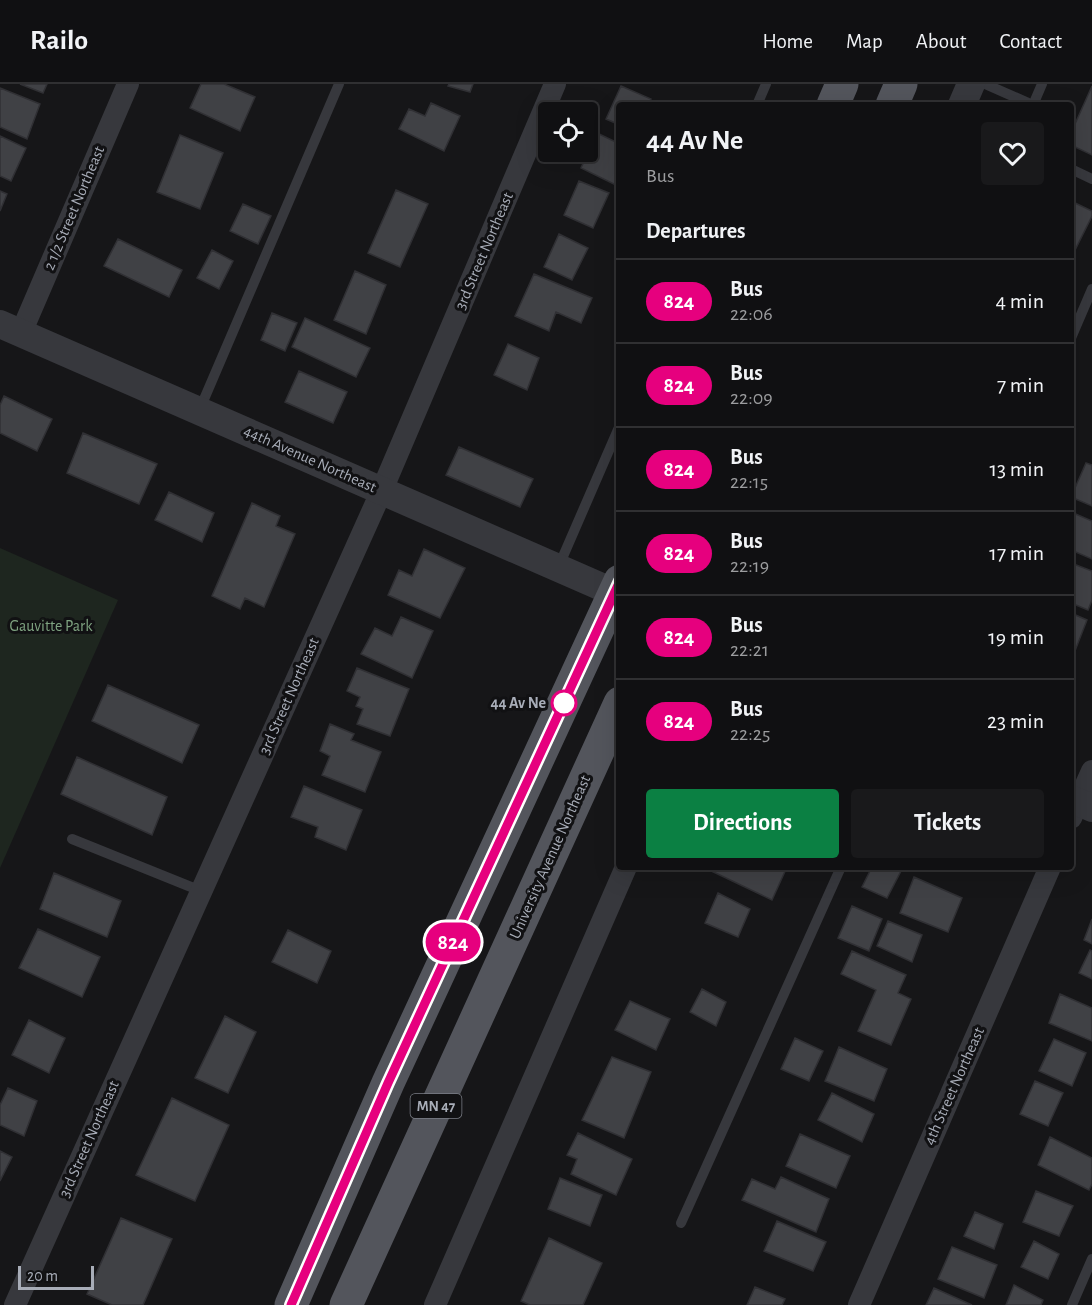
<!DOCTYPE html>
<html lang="en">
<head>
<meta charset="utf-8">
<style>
  :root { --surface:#101012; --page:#19191b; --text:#f1f3f6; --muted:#9c9d9f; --line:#303032; --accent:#0b8043 }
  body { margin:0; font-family:"Alegreya Sans",sans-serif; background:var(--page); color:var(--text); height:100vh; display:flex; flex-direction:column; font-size:22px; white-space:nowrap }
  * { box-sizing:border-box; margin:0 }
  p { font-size:20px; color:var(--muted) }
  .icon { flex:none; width:33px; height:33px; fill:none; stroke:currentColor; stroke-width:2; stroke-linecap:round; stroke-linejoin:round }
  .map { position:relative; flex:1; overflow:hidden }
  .panel { position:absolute; left:616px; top:18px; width:458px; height:768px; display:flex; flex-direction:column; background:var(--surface); border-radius:6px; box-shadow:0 6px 24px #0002,0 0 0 2px var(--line) }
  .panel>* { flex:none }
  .badge { padding:0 12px; border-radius:20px; font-size:21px; line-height:39px }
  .fabs { position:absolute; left:538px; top:18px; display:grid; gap:12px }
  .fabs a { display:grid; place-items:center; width:60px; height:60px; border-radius:6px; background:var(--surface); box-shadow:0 6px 24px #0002,0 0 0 2px var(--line); font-size:30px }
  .scale { position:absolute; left:18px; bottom:15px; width:76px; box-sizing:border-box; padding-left:6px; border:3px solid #a8adb8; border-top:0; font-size:16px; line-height:21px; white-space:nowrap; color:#a8adb8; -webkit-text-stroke:4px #111113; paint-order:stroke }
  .map>.badge { position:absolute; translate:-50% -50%; box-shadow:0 0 0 3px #fff }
  h2 { padding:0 30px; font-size:22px; line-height:54px }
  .round { display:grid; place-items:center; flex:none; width:63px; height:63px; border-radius:6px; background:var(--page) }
  .summary { display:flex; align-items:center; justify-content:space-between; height:102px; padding:0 30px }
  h1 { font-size:28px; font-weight:700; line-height:45px }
  .cta { display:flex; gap:12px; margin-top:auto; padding:12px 30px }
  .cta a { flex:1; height:69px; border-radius:6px; background:var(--accent); color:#fff; font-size:24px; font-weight:700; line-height:69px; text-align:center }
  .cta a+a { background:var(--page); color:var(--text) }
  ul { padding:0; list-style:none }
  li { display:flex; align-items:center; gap:18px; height:84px; padding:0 30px; border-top:2px solid var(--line) }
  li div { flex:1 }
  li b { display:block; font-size:22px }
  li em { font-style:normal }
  li .badge { min-width:66px; font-weight:700; text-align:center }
  header { display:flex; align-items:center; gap:36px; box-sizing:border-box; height:84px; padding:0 30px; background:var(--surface); border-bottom:2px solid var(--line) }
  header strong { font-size:28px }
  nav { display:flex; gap:33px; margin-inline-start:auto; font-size:21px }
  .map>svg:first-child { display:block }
  .green { fill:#1e261f }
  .building { fill:#404145; stroke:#303034; stroke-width:1.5 }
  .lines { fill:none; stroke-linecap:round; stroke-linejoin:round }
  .service { stroke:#37383d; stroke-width:10 }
  .minor { stroke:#37383d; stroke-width:22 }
  .tertiary { stroke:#37383d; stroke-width:28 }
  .primary { stroke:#53555c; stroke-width:33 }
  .line-casing { stroke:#fff; stroke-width:14 }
  .line { stroke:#e6007e; stroke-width:9 }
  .stop-dot { fill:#fff; stroke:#e6007e; stroke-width:3 }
  .labels { text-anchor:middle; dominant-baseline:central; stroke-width:6; stroke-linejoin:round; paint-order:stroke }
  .shield { fill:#111113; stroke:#7b7e86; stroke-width:1.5 }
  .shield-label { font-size:15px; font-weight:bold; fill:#a8adb8 }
  .street-label { font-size:16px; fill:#a8adb8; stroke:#111113 }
  .park-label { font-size:16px; fill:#7fa381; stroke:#111113 }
  .stop-label { font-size:16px; font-weight:bold; fill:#a8adb8; stroke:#111113; text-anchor:end }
</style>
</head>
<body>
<header>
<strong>Railo</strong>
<nav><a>Home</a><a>Map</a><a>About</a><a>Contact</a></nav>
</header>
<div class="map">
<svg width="1092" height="1221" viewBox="0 0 1092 1221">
  <rect width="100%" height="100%" fill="#161618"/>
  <path class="green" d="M0 464 118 516 0 784Z"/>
  <path class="building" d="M20 0H47L43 9Z
    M201 0H224L255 13 240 47 190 24Z
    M449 0H473L470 8 448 2Z
    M621 2 651 15 648 21H620V41L606 35Z
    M1092 2V71L1071 61V49Z
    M0 4 40 20 27 55 0 43Z
    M431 19 460 32 444 67 399 45 409 25 425 32Z
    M597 49 620 60V103L581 84Z
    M180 51 223 69 200 125 157 108Z
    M0 52 26 64 11 97 0 92Z
    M579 97 609 109 593 144 564 131Z
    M396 106 428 120 400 183 368 169Z
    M0 107 7 110 0 127Z
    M1071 117 1092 127V132L1074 168 1071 167Z
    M243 120 271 132 258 160 230 147Z
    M559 150 588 164 572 196 544 183Z
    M118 155 182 186 169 213 104 182Z
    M212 166 233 177 219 205 197 194Z
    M355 187 386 201 366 250 334 236Z
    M534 190 592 214 581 239 556 228 549 247 515 232Z
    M272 229 297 239 285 267 261 256Z
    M305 234 370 264 356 293 292 263Z
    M508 260 539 274 527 306 494 291Z
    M299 287 347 308 333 339 285 318Z
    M4 312 52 335 37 367 0 349V321Z
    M83 349 157 380 139 420 67 389Z
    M459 363 533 395 520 423 446 391Z
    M1086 379 1092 381V422L1071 413Z
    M169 408 214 429 202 458 155 436Z
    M252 419 280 432 276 442 295 450 264 523 245 514 240 525 212 512Z
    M1071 428 1092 437V475L1071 466Z
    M424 465 465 484 440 534 388 511 399 486 412 492Z
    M1071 479 1092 487V516L1088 526 1071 519Z
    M1071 529 1087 536 1073 572 1071 571Z
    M401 533 433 547 412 594 361 570 375 544 392 552Z
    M357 584 409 605 390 652 357 640 363 625 356 622 360 613 347 607Z
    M108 601 199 641 182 679 92 637Z
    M330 640 354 650 351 656 381 668 365 708 322 691 330 672 320 667Z
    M77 673 167 713 152 751 61 710Z
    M304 702 362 726 346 766 315 753 318 743 291 733Z
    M703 783H787L772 816Z
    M872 783H894L901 787 887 814 862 803Z
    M54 789 121 817 107 853 40 825Z
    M914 793 962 814 948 848 900 829Z
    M718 809 750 825 738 853 705 839Z
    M852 822 882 835 869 867 838 854Z
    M1092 835V860L1084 856Z
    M888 837 922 851 912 878 877 862Z
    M38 845 100 873 82 913 19 884Z
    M288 846 331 867 317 899 272 878Z
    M1090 866 1092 867V895L1079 889Z
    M852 867 906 891 898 909 911 915 891 961 858 947 876 906 841 890Z
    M702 905 726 918 716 942 690 928Z
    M1060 910 1092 924V957L1049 939Z
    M630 917 670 935 656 966 615 946Z
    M225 932 256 948 228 1009 195 994Z
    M29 936 65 954 49 989 12 971Z
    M795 954 823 967 809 997 781 985Z
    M1054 955 1086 969 1072 1002 1039 987Z
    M839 963 887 985 874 1017 825 997Z
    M612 973 651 988 624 1054 582 1036Z
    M1035 997 1063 1009 1048 1042 1020 1030Z
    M8 1004 37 1017 24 1052 0 1041V1021Z
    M832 1009 874 1030 862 1058 818 1036Z
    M172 1014 229 1041 195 1117 136 1091Z
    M578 1049 632 1075 616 1111 571 1090 577 1075 567 1071Z
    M800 1050 850 1072 836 1104 786 1082Z
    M1050 1053 1092 1074V1100L1089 1106 1038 1081Z
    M0 1067 12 1073 0 1097Z
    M781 1093 829 1115 816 1148 742 1116 752 1095 775 1105Z
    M560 1094 602 1111 590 1142 548 1125Z
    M1036 1107 1073 1122 1059 1152 1023 1138Z
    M975 1128 1003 1140 994 1165 964 1152Z
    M121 1134 172 1155 143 1221H112L87 1210Z
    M777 1137 826 1158 813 1187 764 1167Z
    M549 1154 602 1179 583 1221H530L521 1217Z
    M1034 1157 1059 1170 1048 1195 1021 1183Z
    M952 1163 997 1181 984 1214 938 1195Z
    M1014 1201 1043 1216 1041 1221H1006Z
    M755 1203 785 1215 782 1221H747Z
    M934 1204 972 1221H926Z"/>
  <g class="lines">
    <path class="service" d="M985 0 1033 21 1042 0
      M757 21 766 0
      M1071 85 1092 95
      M1071 254 1092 205
      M199 327 339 0
      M558 484 620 341
      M72 755 201 807
      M681 1139 841 783
      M1072 1221 1092 1175"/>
    <path class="minor" d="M21 249 128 0
      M1071 734 1092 687
      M15 1221 382 406 555 0
      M435 1221 626 783
      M859 1221 1050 783"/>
    <path class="tertiary" d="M962 21 971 0
      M0 240 620 511
      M1071 715 1092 724"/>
    <path class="primary" d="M833 21 842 0
      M892 21 901 0
      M291 1221 388 999 620 497
      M346 1221 620 619"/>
  </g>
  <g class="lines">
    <g class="line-casing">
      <path id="line" d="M291 1221 388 999 620 497"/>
    </g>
    <use href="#line" class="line"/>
  </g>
  <circle class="stop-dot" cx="564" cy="619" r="12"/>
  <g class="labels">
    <rect class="shield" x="410.5" y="1010" width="51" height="24" rx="4.5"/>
    <g class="shield-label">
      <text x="436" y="1022">MN 47</text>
    </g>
    <g class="street-label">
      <text transform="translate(74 124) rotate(-67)">2 1/2 Street Northeast</text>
      <text transform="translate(484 167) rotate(-67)">3rd Street Northeast</text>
      <text transform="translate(310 375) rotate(24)">44th Avenue Northeast</text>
      <text transform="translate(289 612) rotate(-66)">3rd Street Northeast</text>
      <text transform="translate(550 773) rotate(-66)">University Avenue Northeast</text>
      <text transform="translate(954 1002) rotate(-66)">4th Street Northeast</text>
      <text transform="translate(89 1055) rotate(-66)">3rd Street Northeast</text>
    </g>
    <g class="park-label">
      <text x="51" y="542">Gauvitte Park</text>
    </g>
    <g class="stop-label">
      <text x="546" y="619">44 Av Ne</text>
    </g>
  </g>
</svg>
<div class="fabs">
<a><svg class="icon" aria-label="locate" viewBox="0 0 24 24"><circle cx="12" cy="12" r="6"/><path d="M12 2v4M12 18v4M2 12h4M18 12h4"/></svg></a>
</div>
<div class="scale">20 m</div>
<b class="badge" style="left:453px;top:858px;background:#e6007e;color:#fff">824</b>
<section class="panel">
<div class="summary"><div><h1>44 Av Ne</h1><p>Bus</p></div><a class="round"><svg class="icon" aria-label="heart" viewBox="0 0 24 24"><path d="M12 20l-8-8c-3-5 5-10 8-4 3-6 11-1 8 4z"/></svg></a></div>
<h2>Departures</h2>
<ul>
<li><span class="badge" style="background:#e6007e;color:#fff">824</span><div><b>Bus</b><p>22:06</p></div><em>4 min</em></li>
<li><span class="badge" style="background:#e6007e;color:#fff">824</span><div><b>Bus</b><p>22:09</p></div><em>7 min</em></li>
<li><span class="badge" style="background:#e6007e;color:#fff">824</span><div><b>Bus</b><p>22:15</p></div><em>13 min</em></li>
<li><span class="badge" style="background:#e6007e;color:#fff">824</span><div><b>Bus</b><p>22:19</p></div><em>17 min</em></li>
<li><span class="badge" style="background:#e6007e;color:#fff">824</span><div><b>Bus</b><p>22:21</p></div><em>19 min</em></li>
<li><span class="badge" style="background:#e6007e;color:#fff">824</span><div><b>Bus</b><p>22:25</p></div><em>23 min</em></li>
</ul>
<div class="cta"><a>Directions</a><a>Tickets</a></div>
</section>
</div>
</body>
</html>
